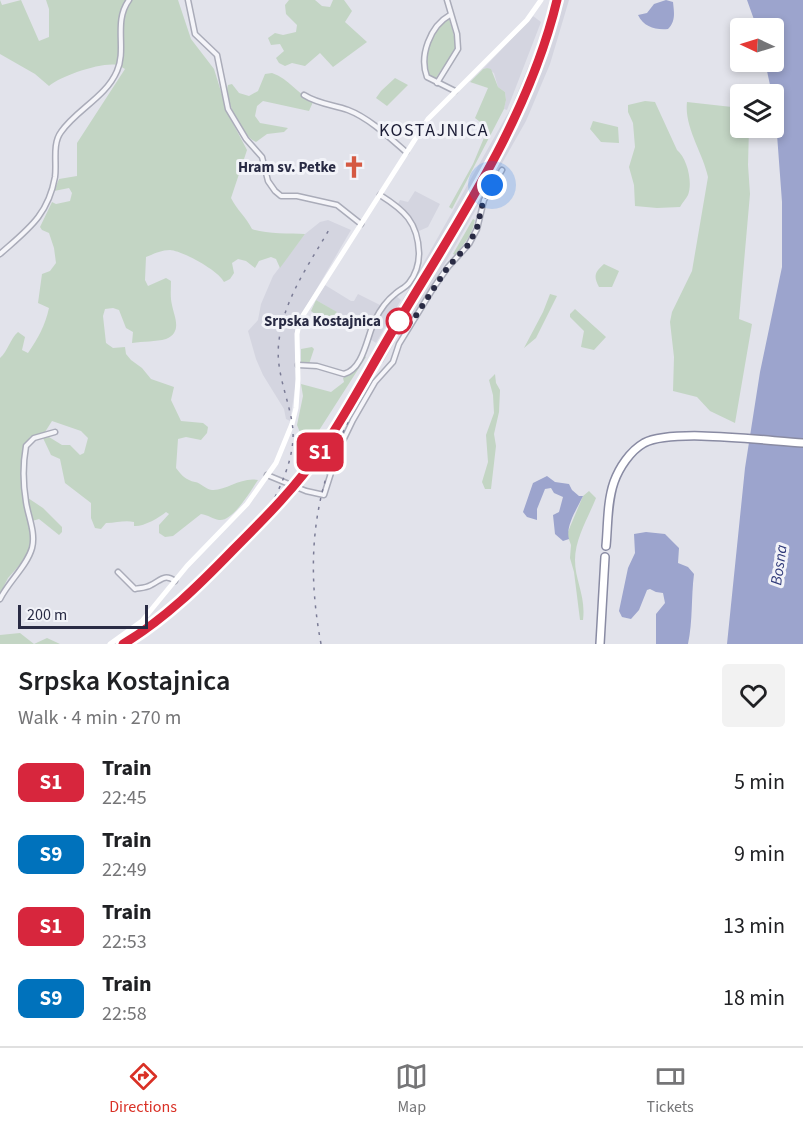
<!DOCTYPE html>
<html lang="en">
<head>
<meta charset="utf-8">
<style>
  :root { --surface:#fff; --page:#f2f2f2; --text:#202124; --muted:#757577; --line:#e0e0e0; --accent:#d93025 }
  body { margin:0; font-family:"Source Sans 3",sans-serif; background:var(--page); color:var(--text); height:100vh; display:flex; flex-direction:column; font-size:22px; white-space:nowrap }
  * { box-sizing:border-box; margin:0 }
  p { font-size:20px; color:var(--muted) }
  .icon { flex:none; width:33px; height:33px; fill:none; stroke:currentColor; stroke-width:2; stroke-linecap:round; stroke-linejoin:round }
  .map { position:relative; height:644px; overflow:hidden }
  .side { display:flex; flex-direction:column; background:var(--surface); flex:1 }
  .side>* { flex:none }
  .badge { padding:0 12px; border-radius:9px; font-size:21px; line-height:39px }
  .needle { width:39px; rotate:274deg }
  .tools { position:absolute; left:730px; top:18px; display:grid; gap:12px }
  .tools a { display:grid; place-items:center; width:54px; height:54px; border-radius:6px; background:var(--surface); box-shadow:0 3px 9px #0003; font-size:30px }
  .scale { position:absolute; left:18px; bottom:15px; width:130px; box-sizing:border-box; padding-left:6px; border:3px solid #292b44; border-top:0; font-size:16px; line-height:21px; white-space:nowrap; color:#292b44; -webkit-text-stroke:4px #f2f3f8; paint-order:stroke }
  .you { position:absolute; width:30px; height:30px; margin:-15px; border:4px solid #fff; border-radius:50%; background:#1a73e8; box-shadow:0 0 0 9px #1a73e833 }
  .map>.badge { position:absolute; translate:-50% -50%; box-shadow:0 0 0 3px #fff }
  .round { display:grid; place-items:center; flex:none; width:63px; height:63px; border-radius:6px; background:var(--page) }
  .head { display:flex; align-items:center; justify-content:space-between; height:102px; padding:0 18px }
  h1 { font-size:28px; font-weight:600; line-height:45px }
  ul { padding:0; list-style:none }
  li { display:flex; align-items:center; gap:18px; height:72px; padding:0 18px }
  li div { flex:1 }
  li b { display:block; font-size:22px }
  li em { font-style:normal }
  li .badge { min-width:66px; font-weight:700; text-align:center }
  .tabs { display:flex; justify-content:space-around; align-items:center; height:84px; border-top:2px solid var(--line); background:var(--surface); font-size:16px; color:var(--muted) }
  .tabs a { display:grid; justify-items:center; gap:3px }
  .tabs .active { color:var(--accent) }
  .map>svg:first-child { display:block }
  .built { fill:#d4d5e0 }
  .green { fill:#c3d5c4 }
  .water { fill:#9ca4cd }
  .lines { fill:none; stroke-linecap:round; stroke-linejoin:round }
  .minor-casing { stroke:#aaacb9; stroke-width:7 }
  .motorway-casing { stroke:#898ba3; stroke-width:10 }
  .minor { stroke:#f5f5f9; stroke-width:4 }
  .secondary { stroke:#fff; stroke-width:5 }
  .motorway { stroke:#fff; stroke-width:7 }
  .rail { stroke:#7b7c96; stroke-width:1.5; stroke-dasharray:3 6; stroke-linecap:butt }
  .line-casing { stroke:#fff; stroke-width:14 }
  .line { stroke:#d7263d; stroke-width:9 }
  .walk { stroke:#292b44; stroke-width:6; stroke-dasharray:0 10.8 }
  .stop-dot { fill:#fff; stroke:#d7263d; stroke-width:3 }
  .labels { text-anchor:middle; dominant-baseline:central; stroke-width:6; stroke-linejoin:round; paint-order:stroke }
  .poi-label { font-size:15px; font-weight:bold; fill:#292b44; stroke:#f2f3f8; text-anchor:end }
  .stop-label { font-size:15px; font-weight:bold; fill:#292b44; stroke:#f2f3f8; text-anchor:end }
  .water-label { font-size:16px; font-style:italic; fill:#313b7a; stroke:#f2f3f8 }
  .quarter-label { font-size:18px; letter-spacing:1.5px; fill:#1b1c35; stroke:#f2f3f8 }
</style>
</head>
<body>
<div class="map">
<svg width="803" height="644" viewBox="0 0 803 644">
  <rect width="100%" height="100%" fill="#e2e3eb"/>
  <path class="built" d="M551 0H569L550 64 526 121 454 248 428 292 396 339 383 363 371 356 512 106 534 53Z
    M533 16 541 22 507 110 504 109 506 100 505 92 498 87 494 73 487 68 483 69Z
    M415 191 440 204 428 227 419 231 411 219 398 204 400 200 408 202Z
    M328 220 351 230 295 326 296 382 290 421 286 419 284 409 263 375 256 359 248 331 258 320 261 304 273 276 305 234 320 222Z
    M325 285 351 301H354L358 294 382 306 372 319 367 330 316 300Z
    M396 296 401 300 376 343 370 339 371 331 380 313Z"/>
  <path class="green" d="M0 0 2 5 21 0 39 41 49 37V9L46 0H178L191 39 214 69 228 114 247 150 231 198C237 210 246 217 252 229 266 234 289 233 305 234L280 268 276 259 271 257 259 261 255 268 246 261 238 259 232 263 234 273 230 279 224 282C219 271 183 251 170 250 161 250 154 254 146 257L145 280 148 286 166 278 171 281C171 289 170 297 172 305 174 316 183 332 166 339 156 342 143 341 132 343L133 332 126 328 119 310 113 308 105 309 103 316 106 343 113 348 125 347 126 354 131 360 142 368 151 379 174 387 171 400 181 421 203 423 208 427 207 433 201 440 186 437 178 439 176 468C182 476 186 480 195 482 201 483 205 489 212 490 226 491 240 477 258 480 251 490 233 522 219 520 213 519 208 515 201 514L173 536 165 537 159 533V525L169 514 166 512C159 518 143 527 134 526V522C124 520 117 523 106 523L101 529 95 528 91 518V503L65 483 60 459 51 455 43 438 49 437 62 445H70L80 455 84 453 88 438 81 431 52 421 45 432 30 437 23 449 22 489 30 534V548L24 560 8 578 0 594V358C8 351 10 339 18 332L25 337 22 350 28 353C38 338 45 326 49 308L38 303 42 274 50 271 56 263 54 248 49 233 42 230 40 227 52 202 56 204 70 201 72 193 69 188 54 191 59 179 77 176V143L125 69C123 68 120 66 117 65 101 62 61 76 49 86L35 74 0 54Z
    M289 0H315L322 6 330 7 333 0H344L352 11 345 22 367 42 333 67 320 53 305 66 292 63 285 66 279 63 276 58 284 51 280 44 271 45 268 38 275 33 283 35 296 32 297 25 286 14 285 5Z
    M449 19C462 59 453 48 435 80L427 74C426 53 430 31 449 19Z
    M487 68 491 69 498 87 505 92 506 100 504 109 452 209 449 207 473 164 486 133 484 125 475 118 488 88 470 82 483 69Z
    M272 73C289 79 297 93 313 102L309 111 263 101 257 106 255 116 260 123 288 128 284 132 267 134 256 142C243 137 223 98 228 85L232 84 239 93 249 96 258 91 265 74Z
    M395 78 408 85 387 106 376 98 381 91Z
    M645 101 655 102 677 150C687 158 693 182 688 195 686 199 682 203 680 207L657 208 635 206 634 185 629 167 635 147 633 123 628 112V105Z
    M687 102 741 108V128H749L748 165 750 194 739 319 752 324 735 423 710 411 697 397 673 391 674 357 670 322 672 312 692 271 708 177C703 153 684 127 687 102Z
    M593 121 618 127 619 143 601 142 590 129Z
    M473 219 475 220C472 235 465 243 455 255L453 254Z
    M604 264 619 271 612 287H599C593 276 595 272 604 264Z
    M550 294 557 296 536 338 524 348 543 312Z
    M316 300 337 312 327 323 311 311Z
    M575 309 606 337 594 350 581 347 584 331 570 317V314Z
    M312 347 314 349 309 364 301 363V349Z
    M364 356 366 357 318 432 310 436 301 435 297 425 303 396 301 384 331 392 344 382 343 378 354 372Z
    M495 374 496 383 500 390 499 412 494 434 496 446 491 489H485L482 482 488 462 486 435 494 413 493 395 489 380Z
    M589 491 596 498C588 518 575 539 575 560 575 581 586 596 583 620H580L574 572 570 558 571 545 567 534 583 496Z
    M28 498 43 508 62 527V532L59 535 39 519 32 521Z
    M20 633 34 644 47 638 60 644H0V635Z"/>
  <path class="water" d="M666 0 673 2C674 12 676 21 668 29 655 30 644 27 638 15L647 13 654 4Z
    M747 0H803V644H727L745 468 760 372 782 267V202L774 94H772L765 62H774V28H757Z
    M547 476 555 482 569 484 572 490 579 496H583C578 507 565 526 569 539L563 541 555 534 553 515 559 512 563 497 554 493 551 488 545 489 537 509V520L527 517 523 512 533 483Z
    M646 532 665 534 679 548 678 563 688 567 694 574C691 597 693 621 688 644H656V614L665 603 663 593 656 592 650 589 647 590 639 610 631 619 622 617 619 611 628 568 635 553 634 534Z"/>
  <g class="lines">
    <g class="minor-casing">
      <path id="minor" d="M188 0 195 34 217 55 228 109 246 139 262 157 268 181 275 191 281 196H297L337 205 361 224
        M450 15C430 26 419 56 427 77L455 91
        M437 83 458 49 457 34 447 0
        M304 95C318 104 334 105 348 110 369 118 389 137 406 152
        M0 254C27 230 48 216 55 177 57 163 52 144 61 132 76 110 106 97 117 71 127 49 113 22 129 0
        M298 365 317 366 344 374C364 369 367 335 375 320 380 310 386 301 395 294 399 290 405 288 409 283 416 274 419 263 419 253 418 222 404 210 380 195
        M267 475 306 491 324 495 338 451 353 420 375 382 393 362 399 344 434 287 448 267 469 244 477 229 484 200 502 170
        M118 572 135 589C140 588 146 588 151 585 160 581 164 573 175 581
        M0 599C9 581 27 566 32 548 36 533 28 516 26 502 23 484 23 463 26 446L34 438 55 432"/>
    </g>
    <g class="motorway-casing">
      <path id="motorway" d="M606 546C608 525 607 502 614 482 619 468 630 451 644 443 673 428 767 441 803 443
        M600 644 605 557"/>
    </g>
    <use href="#minor" class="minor"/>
    <path class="secondary" d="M110 644 142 621 187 566 247 504 276 463 292 424 296 408 298 379 297 334 300 320 428 119 527 20 541 0"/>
    <use href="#motorway" class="motorway"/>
    <path class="rail" d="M271 505C284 480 297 450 292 422 287 394 275 369 279 341 283 300 310 263 330 228
      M123 644 149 627 190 594 294 487 321 451 423 282 507 133 539 58 557 0
      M321 644C306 563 312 494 349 420"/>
  </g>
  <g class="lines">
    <g class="line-casing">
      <path id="line" d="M123 644C165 619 199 585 233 550 265 518 297 486 323 448 352 405 376 357 404 312 463 214 530 113 557 0"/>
    </g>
    <use href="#line" class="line"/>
    <path class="walk" d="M399 321 411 323 448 267 469 244 477 228 482 206 492 185"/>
  </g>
  <defs>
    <g id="church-bare" transform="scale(1.8)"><path d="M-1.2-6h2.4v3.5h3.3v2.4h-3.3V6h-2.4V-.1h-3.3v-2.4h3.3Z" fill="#d55942" stroke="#f2f3f8" stroke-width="2.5" paint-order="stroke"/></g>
  </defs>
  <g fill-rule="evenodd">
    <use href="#church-bare" x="354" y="167"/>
  </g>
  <circle class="stop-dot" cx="399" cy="321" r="12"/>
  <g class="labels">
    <g class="poi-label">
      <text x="336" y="167">Hram sv. Petke</text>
    </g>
    <g class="stop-label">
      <text x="381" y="321">Srpska Kostajnica</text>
    </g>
    <g class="water-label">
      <text transform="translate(779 565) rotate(-82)">Bosna</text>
    </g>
    <g class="quarter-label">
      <text x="434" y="130">KOSTAJNICA</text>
    </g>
  </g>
</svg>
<div class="tools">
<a><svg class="needle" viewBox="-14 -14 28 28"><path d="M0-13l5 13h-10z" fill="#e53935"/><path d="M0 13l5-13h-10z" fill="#757577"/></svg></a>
<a><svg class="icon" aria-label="layers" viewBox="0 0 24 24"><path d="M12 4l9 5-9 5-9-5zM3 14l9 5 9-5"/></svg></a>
</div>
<div class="scale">200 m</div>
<div class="you" style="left:492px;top:185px"></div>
<b class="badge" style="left:320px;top:452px;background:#d7263d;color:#fff">S1</b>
</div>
<section class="side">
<div class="head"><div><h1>Srpska Kostajnica</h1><p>Walk · 4 min · 270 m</p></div><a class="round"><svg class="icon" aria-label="heart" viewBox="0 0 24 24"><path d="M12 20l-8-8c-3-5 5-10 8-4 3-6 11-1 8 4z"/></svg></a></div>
<ul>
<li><span class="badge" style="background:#d7263d;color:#fff">S1</span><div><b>Train</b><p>22:45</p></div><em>5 min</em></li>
<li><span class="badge" style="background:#0072bc;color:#fff">S9</span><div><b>Train</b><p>22:49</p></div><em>9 min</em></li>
<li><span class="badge" style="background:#d7263d;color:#fff">S1</span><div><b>Train</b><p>22:53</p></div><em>13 min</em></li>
<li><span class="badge" style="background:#0072bc;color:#fff">S9</span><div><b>Train</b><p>22:58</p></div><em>18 min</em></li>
</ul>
</section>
<nav class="tabs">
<a class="active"><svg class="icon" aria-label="directions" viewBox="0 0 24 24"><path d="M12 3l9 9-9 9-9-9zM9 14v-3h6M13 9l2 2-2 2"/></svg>Directions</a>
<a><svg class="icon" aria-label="map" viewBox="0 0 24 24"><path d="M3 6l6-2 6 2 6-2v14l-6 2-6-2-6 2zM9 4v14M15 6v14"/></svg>Map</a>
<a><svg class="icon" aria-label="tickets" viewBox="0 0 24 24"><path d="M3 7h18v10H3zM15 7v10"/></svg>Tickets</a>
</nav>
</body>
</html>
